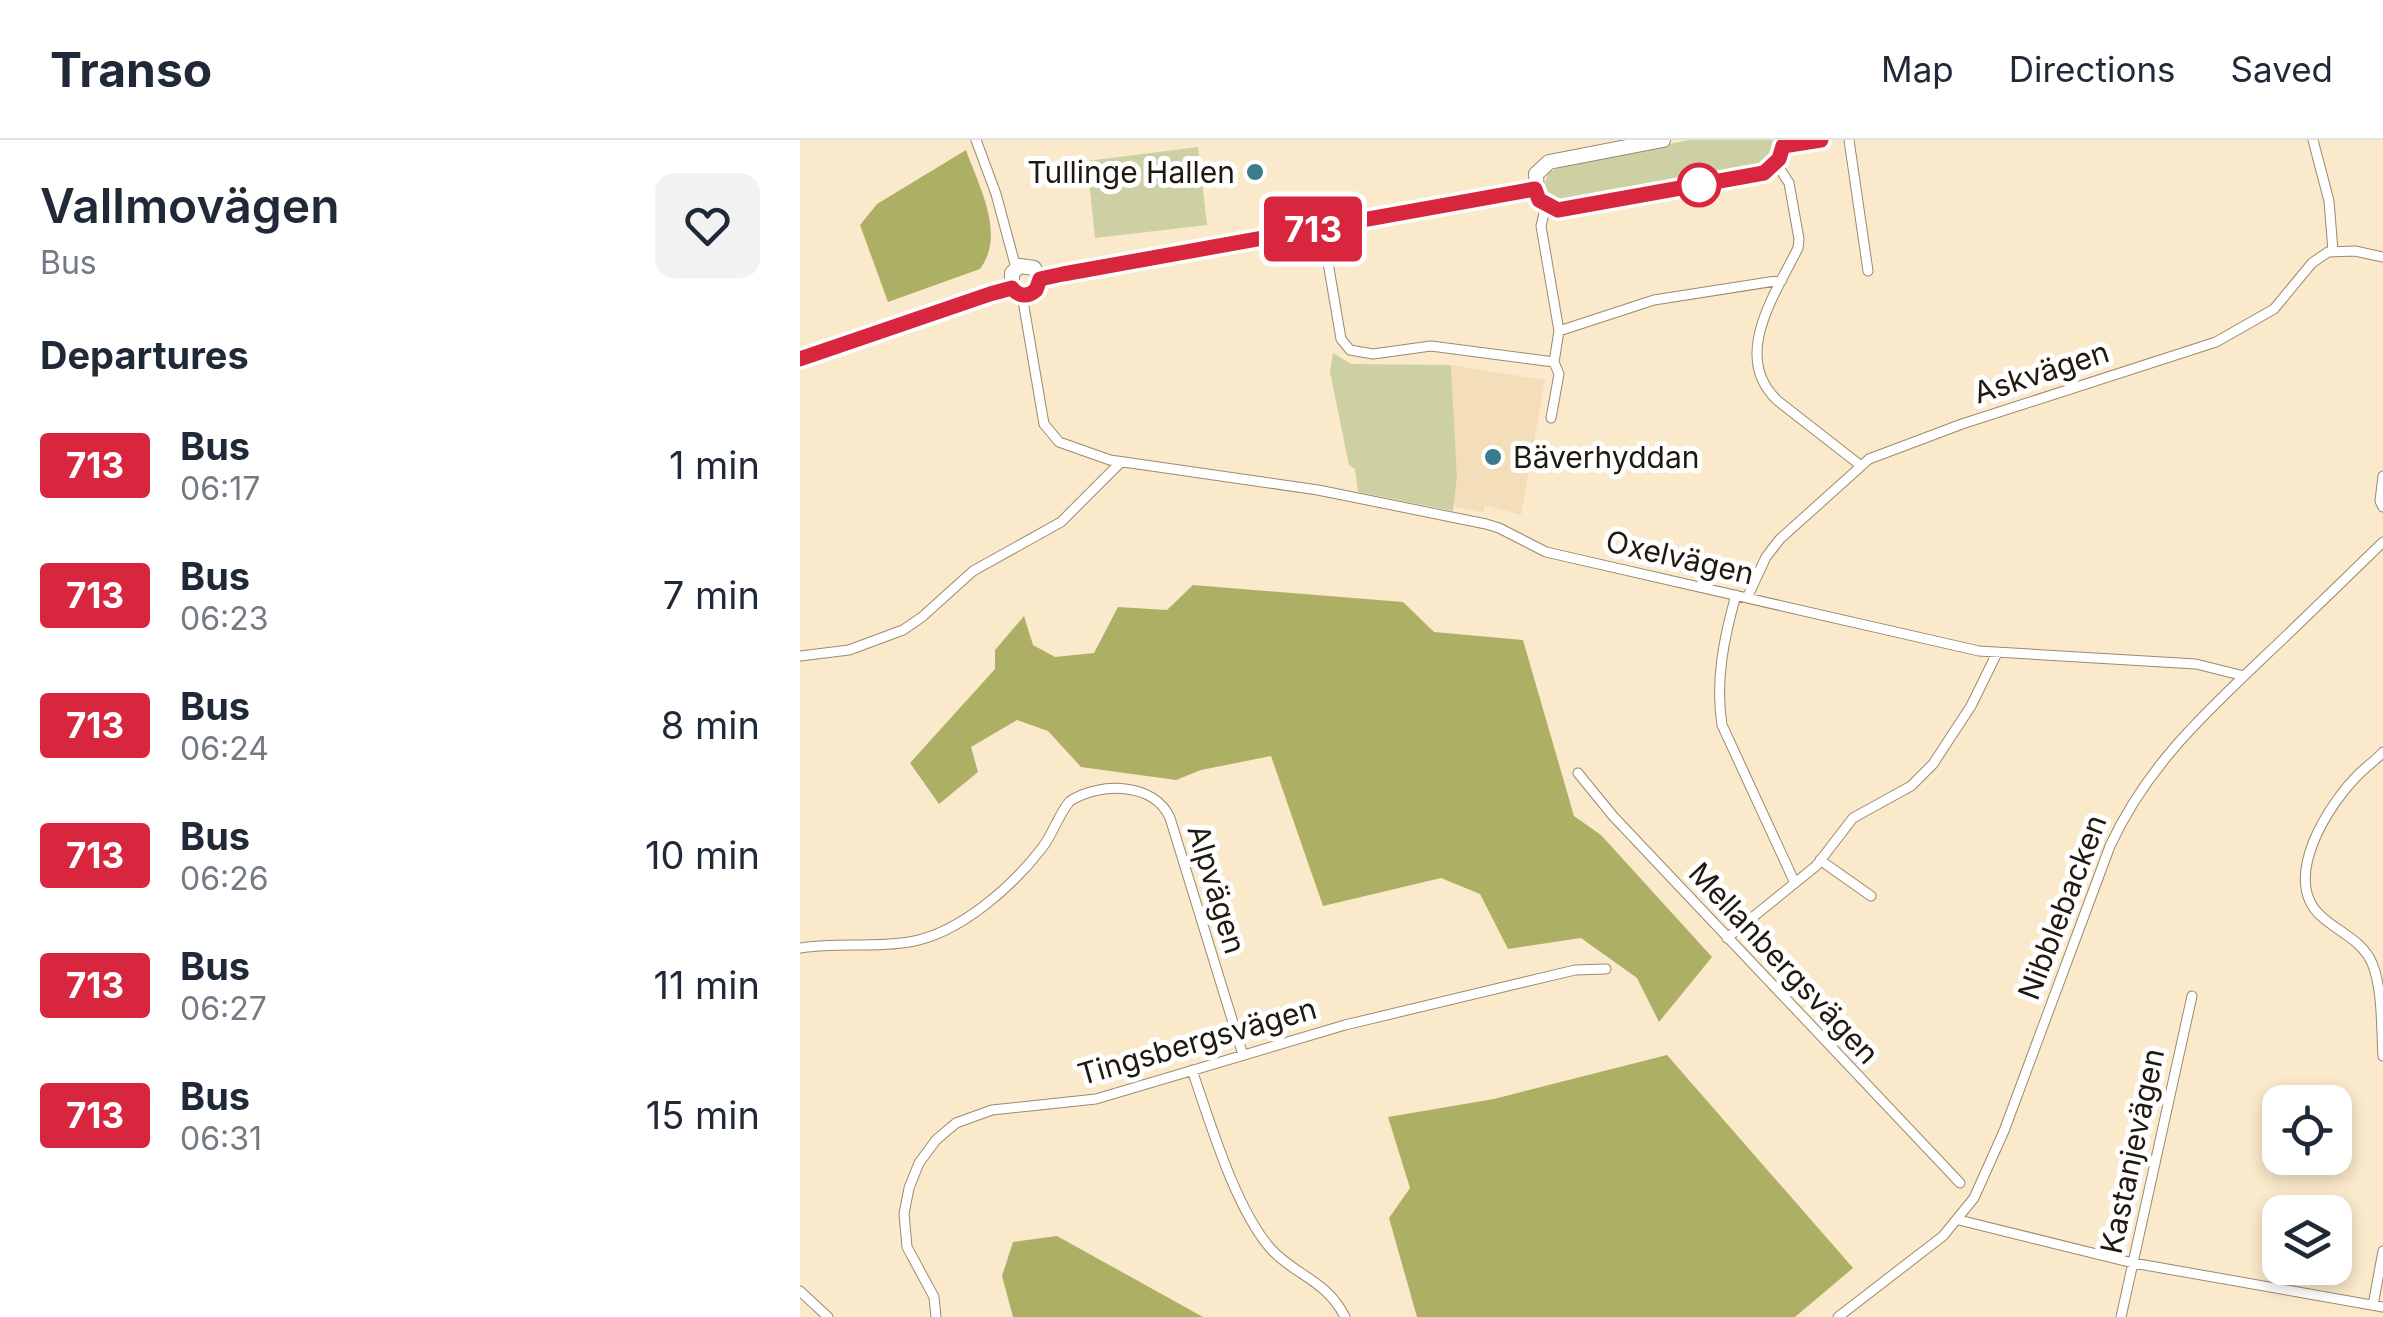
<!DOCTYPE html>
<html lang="en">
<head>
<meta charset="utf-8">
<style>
  :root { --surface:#fff; --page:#f2f2f3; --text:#1f2937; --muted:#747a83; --line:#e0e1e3 }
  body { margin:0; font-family:Inter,sans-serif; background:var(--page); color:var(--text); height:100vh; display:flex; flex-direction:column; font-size:38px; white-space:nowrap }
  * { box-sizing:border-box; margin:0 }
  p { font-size:32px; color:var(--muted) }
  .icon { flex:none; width:55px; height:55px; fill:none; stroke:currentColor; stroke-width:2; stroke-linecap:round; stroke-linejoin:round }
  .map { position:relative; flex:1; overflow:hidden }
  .drawer { display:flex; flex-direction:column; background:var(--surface); width:800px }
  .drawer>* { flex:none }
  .badge { padding:0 20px; border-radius:8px; font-size:35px; line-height:65px }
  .controls { position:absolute; left:1462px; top:945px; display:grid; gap:20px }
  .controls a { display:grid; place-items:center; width:90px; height:90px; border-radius:20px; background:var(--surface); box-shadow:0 5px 15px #0003; font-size:50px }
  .map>.badge { position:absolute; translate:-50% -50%; box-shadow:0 0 0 5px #fff }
  h2 { padding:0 40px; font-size:38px; line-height:90px }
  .round { display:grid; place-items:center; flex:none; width:105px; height:105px; border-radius:20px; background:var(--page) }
  .overview { display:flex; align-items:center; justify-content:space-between; height:170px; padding:0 40px }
  h1 { font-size:48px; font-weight:600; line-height:75px }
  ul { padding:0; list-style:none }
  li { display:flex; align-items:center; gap:30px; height:130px; padding:0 40px }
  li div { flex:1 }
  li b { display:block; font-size:38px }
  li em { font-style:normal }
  li .badge { min-width:110px; font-weight:700; text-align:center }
  header { display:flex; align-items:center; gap:60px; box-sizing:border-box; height:140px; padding:0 50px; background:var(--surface); border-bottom:2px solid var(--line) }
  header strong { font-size:48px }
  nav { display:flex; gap:55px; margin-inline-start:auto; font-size:35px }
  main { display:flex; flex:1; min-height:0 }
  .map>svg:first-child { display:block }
  .built { fill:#f4deba }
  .green { fill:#cdd0a2 }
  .forest { fill:#adb064 }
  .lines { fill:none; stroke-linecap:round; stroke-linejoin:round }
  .street-casing { stroke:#9b8a6e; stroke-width:11 }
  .secondary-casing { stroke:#9b8a6e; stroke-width:16 }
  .street { stroke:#fff; stroke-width:9 }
  .secondary { stroke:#fff; stroke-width:14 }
  .line-casing { stroke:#fff; stroke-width:22 }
  .line { stroke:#d7263d; stroke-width:15 }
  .poi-dot { fill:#3a7b8e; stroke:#fff; stroke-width:4 }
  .stop-dot { fill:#fff; stroke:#d7263d; stroke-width:5 }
  .labels { text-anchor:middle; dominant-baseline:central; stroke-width:10; stroke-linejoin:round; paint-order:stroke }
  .poi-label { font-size:30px; fill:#1f190e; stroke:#fff; text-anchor:end }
  .street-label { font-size:30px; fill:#1f190e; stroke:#fff }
</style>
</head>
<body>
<header>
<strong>Transo</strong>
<nav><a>Map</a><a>Directions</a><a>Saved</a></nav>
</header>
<main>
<section class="drawer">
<div class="overview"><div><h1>Vallmovägen</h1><p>Bus</p></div><a class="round"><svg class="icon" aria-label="heart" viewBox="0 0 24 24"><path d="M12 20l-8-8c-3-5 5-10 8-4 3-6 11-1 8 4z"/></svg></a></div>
<h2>Departures</h2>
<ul>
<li><span class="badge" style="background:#d7263d;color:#fff">713</span><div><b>Bus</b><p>06:17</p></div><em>1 min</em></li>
<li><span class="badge" style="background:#d7263d;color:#fff">713</span><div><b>Bus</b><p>06:23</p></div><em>7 min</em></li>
<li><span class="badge" style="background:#d7263d;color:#fff">713</span><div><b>Bus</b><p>06:24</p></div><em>8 min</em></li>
<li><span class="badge" style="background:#d7263d;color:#fff">713</span><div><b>Bus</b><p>06:26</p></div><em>10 min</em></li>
<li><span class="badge" style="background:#d7263d;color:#fff">713</span><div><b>Bus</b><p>06:27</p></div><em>11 min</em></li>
<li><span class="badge" style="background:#d7263d;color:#fff">713</span><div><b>Bus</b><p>06:31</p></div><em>15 min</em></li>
</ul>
</section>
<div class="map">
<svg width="1583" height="1177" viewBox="0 0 1583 1177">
  <rect width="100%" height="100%" fill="#fbe9cb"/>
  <path class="built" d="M651 225 745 240 721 375 685 365 683 373 654 366 657 338Z"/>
  <path class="green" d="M889 0H972L974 7 969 20 956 29 761 63 753 60 743 50 748 33 766 24Z
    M398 7 407 85 295 98 287 21Z
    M533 213 551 224 651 225 657 338 653 371 558 352 555 329 549 325 530 232Z"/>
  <path class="forest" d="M166 10C179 47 206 94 180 129L88 162 60 85 77 64Z
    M393 445 603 462 634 492 723 500 774 676 801 695 912 817 859 882 837 838 781 798 708 809 680 754 641 738 523 766 471 616 401 630 376 640 281 627 248 591 217 580 171 607 178 632 139 664 110 623 195 529V510L224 476 233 505 255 517 294 513 318 467 367 470Z
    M867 915 1053 1128 995 1177H617L589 1078 610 1048 588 977 694 959Z
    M257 1096 403 1177H213L202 1136 213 1102Z"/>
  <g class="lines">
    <g class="street-casing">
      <path id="street" d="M176 0 196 54 216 128
        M1049 0 1068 131
        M1513 0 1529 61 1533 111
        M976 23 989 43 999 99 998 108C976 153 930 217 978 261L1060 325
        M746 65 741 86 759 191 754 222 759 234 751 278
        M522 87 541 199 550 210 573 214 631 206 754 222
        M222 155 244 284 259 302 310 320 518 350 686 384 699 388 746 412 1179 511 1396 524 1444 536
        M759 191 854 160 982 140
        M1583 336 1580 361 1583 367
        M936 455C924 497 915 541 922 585L994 741
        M947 458 966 417 980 399 1069 319 1162 284 1416 202 1474 169 1512 123 1528 112 1555 111 1583 117
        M0 516 49 510 103 490 122 477 173 431 261 382 321 322
        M1583 612C1576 620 1567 626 1560 633 1529 663 1480 739 1521 776 1538 792 1562 800 1572 823 1583 850 1581 887 1583 916
        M778 633 813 676 1160 1043
        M1020 720 1071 756
        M927 798 1016 726 1053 678 1111 646 1133 624 1171 566 1197 513
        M0 808C36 802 73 808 109 802 159 794 212 747 242 708 253 694 258 675 270 661 300 642 354 642 370 678L443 915
        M392 930C410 982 435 1068 471 1109 494 1135 527 1140 545 1177
        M1159 1080 1333 1123 1583 1167
        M0 1151 28 1177
        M1573 1165 1583 1111
        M136 1177 134 1157 107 1107 104 1074 109 1048 119 1023 136 1000 156 983 192 970 296 959 545 885 775 830 806 829
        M1038 1177 1143 1096 1174 1058 1204 991 1310 706C1347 626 1403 575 1466 515 1505 478 1544 440 1583 402
        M1321 1177 1392 856"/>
    </g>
    <g class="secondary-casing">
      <path id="secondary" d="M863 0 749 22 736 34 737 57 758 70 963 33 981 15V0
        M983 6 1020 0
        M240 139 735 49
        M212 148V133L220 126 234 128 240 139
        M212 148C219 157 228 157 236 150L240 139
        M0 219 212 148"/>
    </g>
    <use href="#street" class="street"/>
    <use href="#secondary" class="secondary"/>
  </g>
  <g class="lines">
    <g class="line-casing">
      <path id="line" d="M0 219 190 154 212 148C219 157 228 157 236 150L240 139 263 134 735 49 739 60 758 70 964 33 979 19 983 6 1021 0"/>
    </g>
    <use href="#line" class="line"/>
  </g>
  <g class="poi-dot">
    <circle cx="455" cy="32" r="10"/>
    <circle cx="693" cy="317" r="10"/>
  </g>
  <circle class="stop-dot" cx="899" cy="45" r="20"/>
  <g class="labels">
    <g class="poi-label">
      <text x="435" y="32">Tullinge Hallen</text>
      <text x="713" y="317" text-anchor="start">Bäverhyddan</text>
    </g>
    <g class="street-label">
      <text transform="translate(1241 232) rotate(-18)">Askvägen</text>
      <text transform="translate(880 417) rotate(13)">Oxelvägen</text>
      <text transform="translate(417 749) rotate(73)">Alpvägen</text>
      <text transform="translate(1262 767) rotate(-69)">Nibblebacken</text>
      <text transform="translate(984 823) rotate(47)">Mellanbergsvägen</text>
      <text transform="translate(397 901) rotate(-16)">Tingsbergsvägen</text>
      <text transform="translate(1332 1011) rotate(-78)">Kastanjevägen</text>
    </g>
  </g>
</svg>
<div class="controls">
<a><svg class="icon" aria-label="locate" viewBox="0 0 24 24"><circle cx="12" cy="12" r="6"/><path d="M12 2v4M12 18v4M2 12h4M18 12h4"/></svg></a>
<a><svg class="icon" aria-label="layers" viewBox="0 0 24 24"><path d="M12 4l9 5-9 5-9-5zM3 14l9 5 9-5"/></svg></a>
</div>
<b class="badge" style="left:513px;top:89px;background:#d7263d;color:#fff">713</b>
</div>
</main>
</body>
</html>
